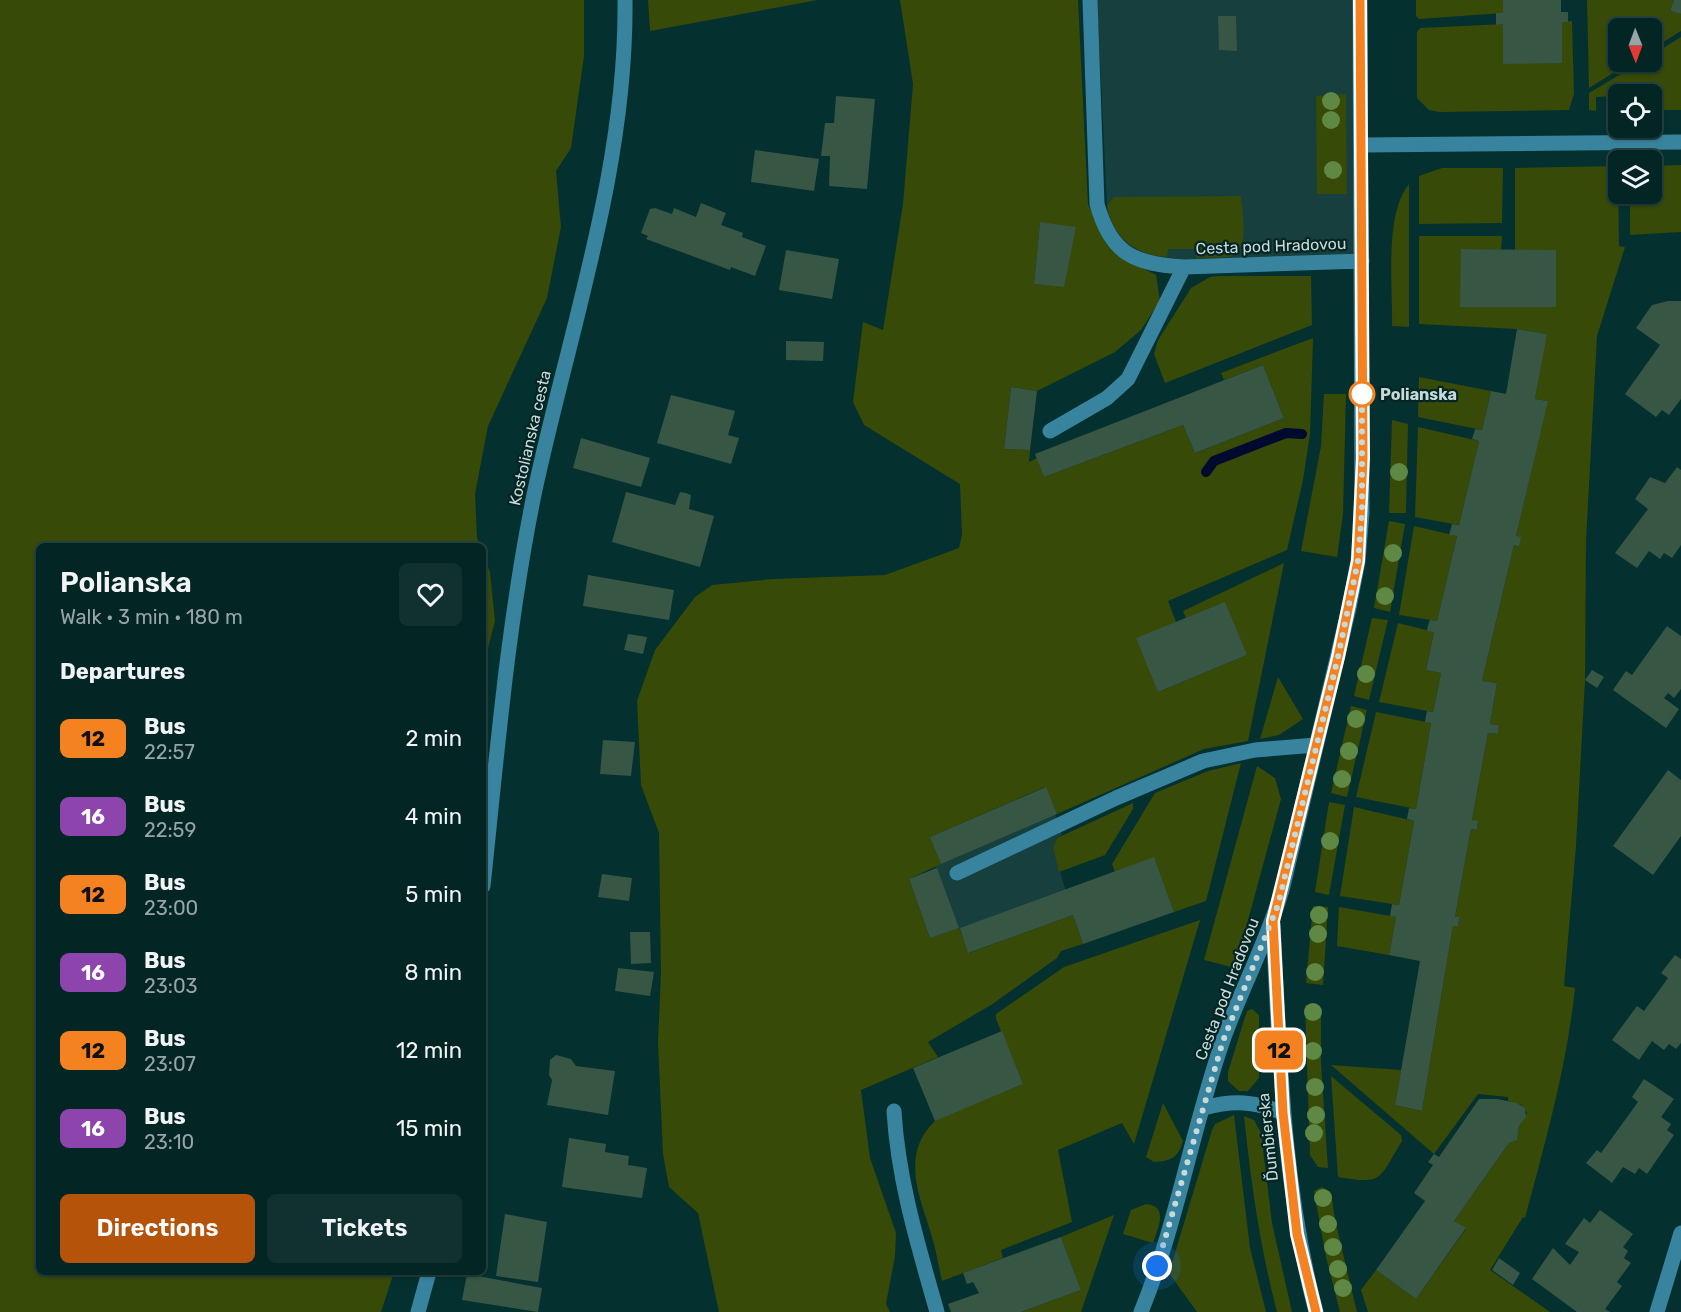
<!DOCTYPE html>
<html lang="en">
<head>
<meta charset="utf-8">
<style>
  :root { --surface:#032523; --page:#113130; --text:#f1f3f6; --muted:#97a5a6; --line:#244241; --accent:#b45309 }
  body { margin:0; font-family:Rubik,sans-serif; background:var(--page); color:var(--text); height:100vh; display:flex; flex-direction:column; font-size:22px; white-space:nowrap }
  * { box-sizing:border-box; margin:0 }
  p { font-size:20px; color:var(--muted) }
  .icon { flex:none; width:33px; height:33px; fill:none; stroke:currentColor; stroke-width:2; stroke-linecap:round; stroke-linejoin:round }
  .map { position:relative; flex:1; overflow:hidden }
  .side { position:absolute; left:36px; top:543px; width:450px; height:732px; display:flex; flex-direction:column; background:var(--surface); border-radius:9px; box-shadow:0 2px 4px #0004,0 0 0 2px var(--line) }
  .side>* { flex:none }
  .badge { padding:0 12px; border-radius:9px; font-size:21px; line-height:39px }
  .needle { width:39px; rotate:179deg }
  .fabs { position:absolute; left:1608px; top:18px; display:grid; gap:12px }
  .fabs a { display:grid; place-items:center; width:54px; height:54px; border-radius:9px; background:var(--surface); box-shadow:0 2px 4px #0004,0 0 0 2px var(--line); font-size:30px }
  .you { position:absolute; width:30px; height:30px; margin:-15px; border:4px solid #fff; border-radius:50%; background:#1a73e8; box-shadow:0 0 0 9px #1a73e833 }
  .map>.badge { position:absolute; translate:-50% -50%; box-shadow:0 0 0 3px #fff }
  h2 { padding:0 24px; font-size:22px; line-height:54px }
  .round { display:grid; place-items:center; flex:none; width:63px; height:63px; border-radius:9px; background:var(--page) }
  .headline { display:flex; align-items:center; justify-content:space-between; height:102px; padding:0 24px }
  h1 { font-size:28px; font-weight:600; line-height:45px }
  .primary-button { display:flex; gap:12px; margin-top:auto; padding:12px 24px }
  .primary-button a { flex:1; height:69px; border-radius:9px; background:var(--accent); color:#fff; font-size:24px; font-weight:600; line-height:69px; text-align:center }
  .primary-button a+a { background:var(--page); color:var(--text) }
  ul { padding:0; list-style:none }
  li { display:flex; align-items:center; gap:18px; height:78px; padding:0 24px }
  li div { flex:1 }
  li b { display:block; font-size:22px }
  li em { font-style:normal }
  li .badge { min-width:66px; font-weight:700; text-align:center }
  .map>svg:first-child { display:block }
  .built { fill:#163f3d }
  .green { fill:#374a07; fill-rule:evenodd }
  .lines { fill:none; stroke-linecap:round; stroke-linejoin:round }
  .stream { stroke:#000a2e; stroke-width:10 }
  .building { fill:#375644 }
  .minor { stroke:#38839e; stroke-width:15 }
  .tree { fill:#5e8844 }
  .line-casing { stroke:#fff; stroke-width:14 }
  .line { stroke:#f58220; stroke-width:9 }
  .walk { stroke:#c6dbd9; stroke-width:6; stroke-dasharray:0 10.8 }
  .stop-dot { fill:#fff; stroke:#f58220; stroke-width:3 }
  .labels { text-anchor:middle; dominant-baseline:central; stroke-width:4.5; stroke-linejoin:round; paint-order:stroke }
  .street-label { font-size:16px; fill:#c6dbd9; stroke:#052524 }
  .stop-label { font-size:16px; font-weight:bold; fill:#c6dbd9; stroke:#052524; text-anchor:start }
</style>
</head>
<body>
<div class="map">
<svg width="1681" height="1312" viewBox="0 0 1681 1312">
  <rect width="100%" height="100%" fill="#04312f"/>
  <path class="built" d="M1097 0H1359L1362 261 1110 267Z
    M1046 787 1062 835 1057 838 1053 848 1073 915 968 953 930 938 909 879 936 868 930 837Z"/>
  <path class="green" d="M0 0H584V56L571 148 556 171 561 227 547 298 488 426 475 494 477 537 480 546H39V1272H394L381 1312H0Z
    M648 0H818L650 31Z
    M900 0H1078L1088 204 1106 243 1119 256 1156 275 1160 301 1141 330 1115 352 1037 391 1011 387 1004 449 1030 450 1029 462 1037 458 1044 477 1183 425 1195 453 1284 418 1263 365 1224 380 1221 373 1313 338 1310 434 1303 480 1287 550 1168 601 1176 622 1158 692 1247 655 1186 618 1183 611 1284 563 1248 741 1204 749 1057 814 1045 787 930 837 941 864 909 879 930 938 959 928 969 953 1073 915 1083 944 1061 951 1057 958 991 1005 928 1042 938 1057 861 1090 870 1158 896 1233 895 1256 886 1304 890 1312H719L698 1213 669 1187 663 1154 658 1042 661 974 659 833 641 785 637 701 655 650 695 597 712 585 773 579 885 575 959 548 962 535 960 484 864 425 853 402 863 322 883 330 903 204 913 84ZM1040 223 1064 286 1034 284Z
    M1416 0H1503V13L1419 19 1416 16Z
    M1587 0H1674L1670 11 1681 14V31L1652 49V28H1618V62H1631L1589 88Z
    M1572 21 1574 94 1569 110 1440 112 1429 110 1417 98V32L1420 28Z
    M1681 37V110H1652V94L1596 97V111L1589 110V93L1641 62H1652V55Z
    M1346 94 1347 194H1317L1316 96Z
    M1681 165V232L1630 235V194H1652V166Z
    M1618 166 1619 246 1625 247 1597 336 1586 541 1585 680 1576 846 1564 986 1575 988C1567 1066 1545 1143 1525 1218L1523 1217 1490 1270 1550 1312H1368L1361 1290 1376 1270 1416 1299 1466 1229 1454 1221 1509 1143 1517 1139 1519 1126 1527 1113 1522 1105 1508 1101V1097L1478 1094 1434 1154 1331 1065 1401 1070 1395 1105 1422 1111 1453 926H1458L1460 918 1455 917 1471 829 1477 830 1478 822 1472 820 1488 733 1498 734 1499 725 1490 724 1497 683 1482 681 1514 545 1518 547 1516 536 1547 401 1535 399 1546 334 1517 329 1419 324V236H1502L1501 250 1461 249V307H1556V250H1515V168Z
    M1442 168H1503L1502 223 1419 224V176Z
    M1409 184V327L1392 326C1393 286 1384 215 1409 184Z
    M1241 196C1242 212 1251 252 1229 257L1196 258V249H1168L1167 257C1136 255 1112 237 1107 205L1114 197Z
    M1219 276H1311L1312 325 1165 383 1154 354 1158 340 1191 288 1210 277Z
    M1419 377 1491 391 1482 430 1418 417Z
    M1324 394H1346L1343 514 1337 557 1301 551 1321 446Z
    M1392 420 1408 424 1406 513H1389Z
    M1418 427 1479 441 1459 525 1415 517Z
    M1389 521 1405 524 1390 612 1374 608Z
    M1414 526 1457 536 1437 621 1399 615Z
    M483 553 490 572 495 621 483 667Z
    M1372 618 1388 620 1369 700 1354 696Z
    M1398 623 1434 632 1426 670 1441 673 1433 712 1379 702Z
    M1278 677 1303 719 1279 735 1260 739Z
    M1351 706 1367 710 1347 797 1331 793Z
    M1376 712 1431 723 1416 809 1356 797Z
    M1241 763 1206 901 1174 912 1154 858 1115 872 1112 864 1155 793 1208 771Z
    M1257 766 1275 778 1281 799 1235 968 1204 960Z
    M1329 802 1345 805 1329 895 1315 892Z
    M1133 803V809L1105 855 1059 872 1053 848 1057 838Z
    M1354 807 1414 821 1399 905 1340 896Z
    M1313 906 1328 907 1323 985 1306 983Z
    M1339 907 1396 917 1389 955 1337 946Z
    M1200 920 1134 1144 1122 1123 1058 1150 1072 1222 1001 1250 1003 1258 942 1281C939 1268 937 1256 934 1244 924 1205 897 1158 934 1122 944 1113 1007 1091 1023 1084L996 1019V1014L1064 967Z
    M1314 1004 1321 1010V1063L1328 1168 1318 1167 1310 1155 1305 1005Z
    M1252 1009 1259 1015V1078L1248 1091H1239L1228 1081V1072L1245 1017 1247 1011Z
    M1331 1076 1401 1135 1402 1141C1378 1179 1385 1185 1338 1177Z
    M1163 1103 1183 1141C1178 1158 1171 1161 1154 1162L1146 1157Z
    M1234 1115 1250 1248 1266 1312H1197L1169 1273 1212 1130 1215 1124Z
    M1244 1116 1254 1120 1261 1133 1272 1223 1292 1312H1277C1260 1247 1251 1183 1244 1116Z
    M1322 1187 1331 1192 1335 1220 1357 1312H1340L1326 1257 1314 1191Z
    M1146 1204C1169 1206 1158 1228 1153 1243L1123 1234 1131 1210Z
    M1114 1215 1081 1312H1021L1081 1290 1061 1237Z"/>
  <g class="lines">
    <path class="stream" d="M1206 472 1214 461 1286 433 1302 434"/>
  </g>
  <path class="building" d="M1503 0H1561V12H1568V22H1562V63L1503 64V24L1496 25V13H1503Z
    M1674 0H1681V14L1670 11Z
    M1218 16H1236L1237 51 1219 50Z
    M836 96 875 99 867 189 829 186 830 156H821L825 123H834Z
    M755 150 819 159 814 191 751 182Z
    M701 203 726 213 721 225 743 233 742 237 766 246 755 276 731 267 730 270 646 239 648 236 641 233 650 209 655 208 672 214 674 208 696 217Z
    M1040 222 1076 227 1064 287 1034 284Z
    M1461 249 1556 250V307H1460Z
    M786 250 839 259 832 299 779 290Z
    M1668 301H1681V399L1669 415 1662 410 1656 417 1625 394 1660 345 1636 328 1652 305Z
    M1517 329 1547 334 1535 399 1548 401 1516 536 1521 537 1519 547 1514 545 1482 681 1497 683 1490 724 1499 725 1498 734 1488 733 1472 820 1478 821 1477 830 1471 829 1455 917H1460L1458 926H1453L1422 1111 1395 1105 1420 961 1389 955 1396 917 1390 916 1392 904 1399 905 1414 821 1407 819 1409 808 1416 809 1431 723 1425 722 1426 716 1427 711 1433 712 1441 673 1426 670 1434 632 1427 631 1428 625 1430 620 1437 621 1457 536 1449 535 1452 524 1459 525 1479 441 1472 439 1475 429 1482 430 1491 391 1506 394Z
    M786 341 824 342 823 361 786 360Z
    M1263 365 1284 418 1195 453 1183 425 1044 477 1035 454Z
    M1011 387 1037 391 1030 450 1004 449Z
    M671 395 735 411 728 435 739 438 731 464 657 443Z
    M581 438 650 458 641 487 573 468Z
    M1677 467 1681 470V545L1672 558 1664 553 1660 559 1649 551 1637 568 1615 553 1648 509 1635 499 1650 477 1665 483Z
    M626 492 675 505 680 492 686 493 691 495 689 509 714 516 700 567 612 542Z
    M588 575 674 590 669 620 583 606Z
    M1225 602 1247 655 1158 692 1136 638Z
    M1667 626 1681 636V689L1674 698 1668 693 1664 698 1679 709 1666 728 1613 690 1626 671 1632 675Z
    M628 634 647 637 643 654 624 650Z
    M1592 670 1604 677 1597 688 1585 680Z
    M603 740 635 742 631 776 600 774Z
    M1668 770 1681 780V836L1653 875 1613 846Z
    M1046 787 1057 814 941 864 930 837Z
    M1154 857 1174 912 1083 944 1073 915 968 953 960 928Z
    M937 868 959 928 930 938 909 879Z
    M602 874 632 878 629 901 598 897Z
    M630 932H650L651 963 631 964Z
    M1675 955 1681 959V1043L1676 1049 1669 1044 1664 1050 1652 1041 1639 1060 1612 1040 1637 1006 1644 1011 1668 978 1661 973Z
    M618 968 654 972 650 996 615 991Z
    M1002 1031 1023 1084 935 1121 913 1068Z
    M556 1055 571 1059 576 1066 615 1071 608 1115 547 1105 552 1080 549 1075 550 1060Z
    M1644 1079 1674 1099 1661 1117 1671 1124 1667 1130 1674 1135 1647 1174 1639 1168 1635 1174 1623 1167 1612 1183 1586 1163 1597 1150 1601 1153 1638 1102 1632 1097Z
    M1479 1099H1497L1517 1103 1525 1108 1526 1117 1519 1126 1517 1140 1509 1143 1454 1221 1466 1228 1416 1299 1376 1270 1425 1201 1414 1193 1433 1165 1428 1162 1434 1154 1439 1157Z
    M569 1138 606 1144 605 1152 629 1156 628 1165 647 1168 642 1198 562 1187Z
    M1600 1210 1633 1234 1623 1247 1628 1251 1624 1258 1631 1263 1617 1282 1622 1286 1605 1309 1610 1312H1577L1532 1279 1553 1248 1570 1265 1579 1252 1565 1244 1584 1218 1590 1223Z
    M505 1214 547 1222 538 1282 496 1276Z
    M1061 1237 1081 1290 1021 1312H951L948 1304 979 1293 973 1282 967 1284 963 1273Z
    M1499 1258 1520 1273 1513 1285 1492 1270Z
    M467 1274 542 1288 538 1312 462 1300Z"/>
  <g class="lines">
    <path class="minor" d="M1090 0 1097 204C1111 255 1135 264 1184 267
      M1362 145 1681 142
      M1050 431 1107 398 1128 379 1184 267 1362 261
      M957 873 1116 798 1203 761 1255 750 1316 745
      M483 886C497 754 508 620 535 490 570 328 627 167 625 0
      M1273 924C1280 1055 1282 1184 1316 1312
      M1204 1108C1233 1100 1255 1101 1283 1113
      M894 1111C898 1180 918 1245 937 1312
      M418 1312 429 1272
      M1141 1312C1177 1224 1192 1129 1223 1040 1241 989 1267 942 1282 890L1349 608 1358 561 1362 512 1360 0
      M1657 1312 1681 1233"/>
  </g>
  <g class="tree">
    <circle cx="1331" cy="101" r="9"/>
    <circle cx="1331" cy="120" r="9"/>
    <circle cx="1333" cy="170" r="9"/>
    <circle cx="1399" cy="472" r="9"/>
    <circle cx="1393" cy="553" r="9"/>
    <circle cx="1385" cy="596" r="9"/>
    <circle cx="1366" cy="674" r="9"/>
    <circle cx="1356" cy="719" r="9"/>
    <circle cx="1349" cy="751" r="9"/>
    <circle cx="1342" cy="779" r="9"/>
    <circle cx="1330" cy="841" r="9"/>
    <circle cx="1319" cy="915" r="9"/>
    <circle cx="1318" cy="934" r="9"/>
    <circle cx="1315" cy="972" r="9"/>
    <circle cx="1313" cy="1012" r="9"/>
    <circle cx="1313" cy="1051" r="9"/>
    <circle cx="1315" cy="1087" r="9"/>
    <circle cx="1316" cy="1115" r="9"/>
    <circle cx="1314" cy="1133" r="9"/>
    <circle cx="1323" cy="1198" r="9"/>
    <circle cx="1328" cy="1224" r="9"/>
    <circle cx="1333" cy="1247" r="9"/>
    <circle cx="1338" cy="1269" r="9"/>
    <circle cx="1343" cy="1288" r="9"/>
  </g>
  <g class="lines">
    <g class="line-casing">
      <path id="line" d="M1316 1312 1297 1234 1283 1113 1273 921 1338 657 1358 561 1363 458 1360 0"/>
    </g>
    <use href="#line" class="line"/>
    <path class="walk" d="M1157 1266 1223 1041 1278 905 1338 657 1358 561 1362 512V394"/>
  </g>
  <circle class="stop-dot" cx="1362" cy="394" r="12"/>
  <g class="labels">
    <g class="street-label">
      <text transform="translate(1271 246) rotate(-2)">Cesta pod Hradovou</text>
      <text transform="translate(530 438) rotate(-77)">Kostolianska cesta</text>
      <text transform="translate(1227 989) rotate(-69)">Cesta pod Hradovou</text>
      <text transform="translate(1268 1137) rotate(-96)">Ďumbierska</text>
    </g>
    <g class="stop-label">
      <text x="1380" y="394">Polianska</text>
    </g>
  </g>
</svg>
<div class="fabs">
<a><svg class="needle" viewBox="-14 -14 28 28"><path d="M0-13l5 13h-10z" fill="#e53935"/><path d="M0 13l5-13h-10z" fill="#97a5a6"/></svg></a>
<a><svg class="icon" aria-label="locate" viewBox="0 0 24 24"><circle cx="12" cy="12" r="6"/><path d="M12 2v4M12 18v4M2 12h4M18 12h4"/></svg></a>
<a><svg class="icon" aria-label="layers" viewBox="0 0 24 24"><path d="M12 4l9 5-9 5-9-5zM3 14l9 5 9-5"/></svg></a>
</div>
<div class="you" style="left:1157px;top:1266px"></div>
<b class="badge" style="left:1279px;top:1050px;background:#f58220;color:#111">12</b>
<section class="side">
<div class="headline"><div><h1>Polianska</h1><p>Walk · 3 min · 180 m</p></div><a class="round"><svg class="icon" aria-label="heart" viewBox="0 0 24 24"><path d="M12 20l-8-8c-3-5 5-10 8-4 3-6 11-1 8 4z"/></svg></a></div>
<h2>Departures</h2>
<ul>
<li><span class="badge" style="background:#f58220;color:#111">12</span><div><b>Bus</b><p>22:57</p></div><em>2 min</em></li>
<li><span class="badge" style="background:#8e44ad;color:#fff">16</span><div><b>Bus</b><p>22:59</p></div><em>4 min</em></li>
<li><span class="badge" style="background:#f58220;color:#111">12</span><div><b>Bus</b><p>23:00</p></div><em>5 min</em></li>
<li><span class="badge" style="background:#8e44ad;color:#fff">16</span><div><b>Bus</b><p>23:03</p></div><em>8 min</em></li>
<li><span class="badge" style="background:#f58220;color:#111">12</span><div><b>Bus</b><p>23:07</p></div><em>12 min</em></li>
<li><span class="badge" style="background:#8e44ad;color:#fff">16</span><div><b>Bus</b><p>23:10</p></div><em>15 min</em></li>
</ul>
<div class="primary-button"><a>Directions</a><a>Tickets</a></div>
</section>
</div>
</body>
</html>
